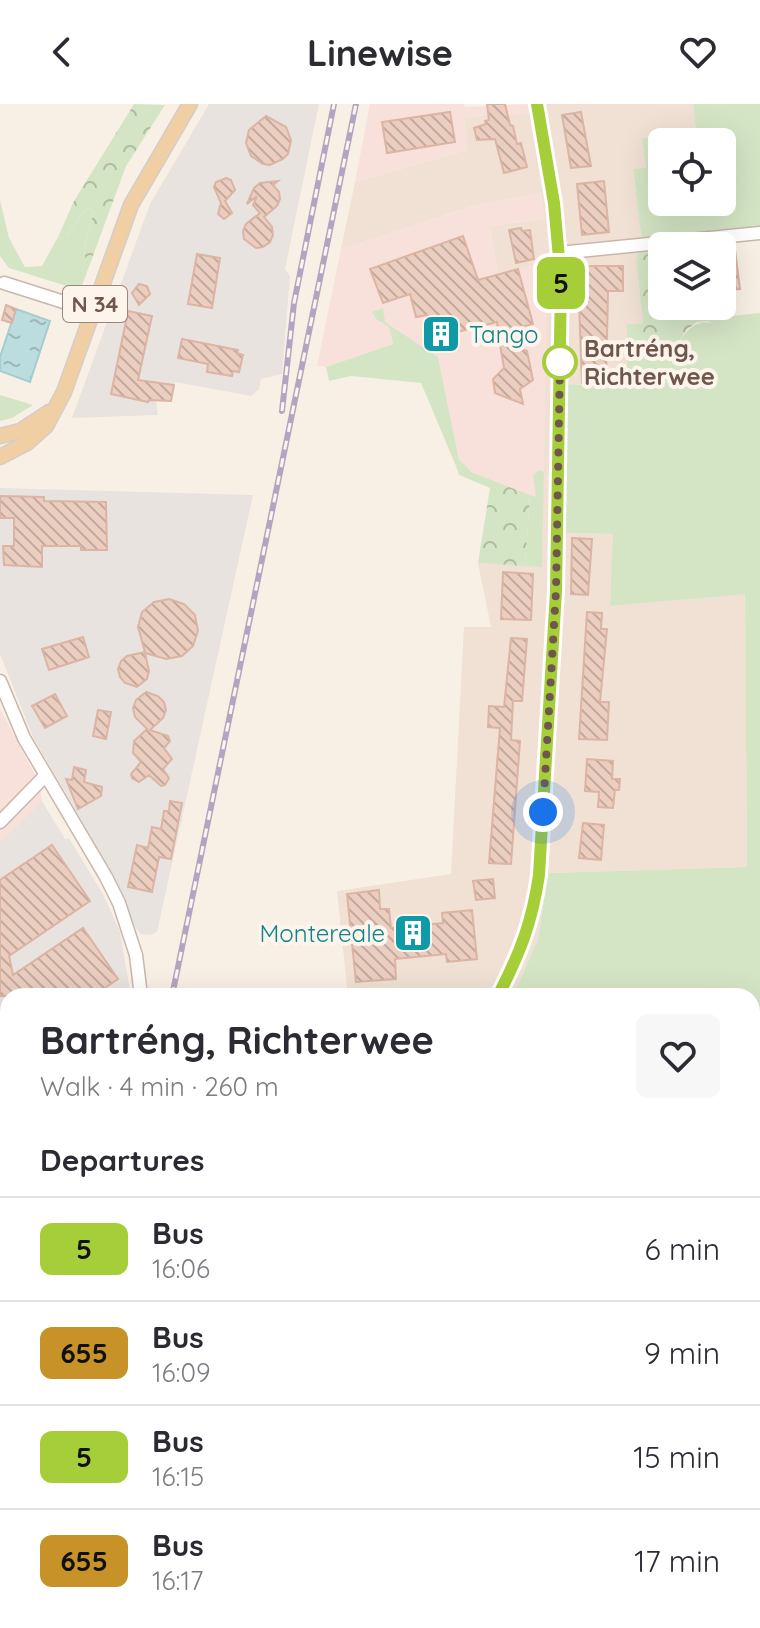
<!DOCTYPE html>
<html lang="en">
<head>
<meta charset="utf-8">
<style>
  :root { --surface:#fff; --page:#f7f7f7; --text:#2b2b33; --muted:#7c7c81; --line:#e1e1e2 }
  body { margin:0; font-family:Quicksand,sans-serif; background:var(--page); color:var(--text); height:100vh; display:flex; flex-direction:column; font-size:30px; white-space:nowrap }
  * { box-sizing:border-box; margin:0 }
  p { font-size:26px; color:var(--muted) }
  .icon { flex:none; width:44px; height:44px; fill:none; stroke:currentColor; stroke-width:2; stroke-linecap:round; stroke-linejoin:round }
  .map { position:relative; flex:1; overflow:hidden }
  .side { position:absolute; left:0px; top:884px; width:760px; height:640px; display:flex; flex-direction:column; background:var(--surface); border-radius:24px 24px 0 0; box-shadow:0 8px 32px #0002 }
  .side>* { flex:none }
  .badge { padding:0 16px; border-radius:12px; font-size:28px; line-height:52px }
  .tools { position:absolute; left:648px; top:24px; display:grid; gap:16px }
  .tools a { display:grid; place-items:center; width:88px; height:88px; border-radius:12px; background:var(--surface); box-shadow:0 8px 32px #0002; font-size:40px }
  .you { position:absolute; width:40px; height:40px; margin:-20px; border:6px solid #fff; border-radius:50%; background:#1a73e8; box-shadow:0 0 0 12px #1a73e833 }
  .map>.badge { position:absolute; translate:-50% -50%; box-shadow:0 0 0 4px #fff }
  h2 { padding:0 40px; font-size:30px; line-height:72px }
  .round { display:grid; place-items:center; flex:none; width:84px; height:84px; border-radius:12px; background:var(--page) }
  .overview { display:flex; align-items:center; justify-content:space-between; height:136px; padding:0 40px }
  h1 { font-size:38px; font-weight:700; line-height:60px }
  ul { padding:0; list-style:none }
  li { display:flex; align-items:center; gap:24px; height:104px; padding:0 40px; border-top:2px solid var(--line) }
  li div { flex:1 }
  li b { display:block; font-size:30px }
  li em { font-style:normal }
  li .badge { min-width:88px; font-weight:700; text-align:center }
  header { display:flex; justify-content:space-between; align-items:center; height:104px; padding:0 40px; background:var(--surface); font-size:36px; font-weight:700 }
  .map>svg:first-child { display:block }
  .residential { fill:#f0e1d4 }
  .commercial { fill:#f8e1da }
  .industrial { fill:#e9e3df }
  .green { fill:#d4e5c5; fill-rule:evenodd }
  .forest { fill:url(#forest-crowns) }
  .water { fill:url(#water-ripples); stroke:#a4cdd1; stroke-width:2 }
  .building { fill:url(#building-back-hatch); stroke:#dcb4a3; stroke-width:2 }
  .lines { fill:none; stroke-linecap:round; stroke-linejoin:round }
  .minor-casing { stroke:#c9b7ad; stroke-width:15 }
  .major-casing { stroke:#d4cdca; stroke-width:17 }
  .minor { stroke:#fff; stroke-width:12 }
  .major { stroke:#f0cfa5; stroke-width:14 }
  .rail-casing { stroke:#b2a5c1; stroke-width:6 }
  .rail { stroke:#fdf4eb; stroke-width:3; stroke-dasharray:9; stroke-linecap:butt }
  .line-casing { stroke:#fff; stroke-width:18 }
  .line { stroke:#a6ce39; stroke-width:12 }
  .walk { stroke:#6f574d; stroke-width:8; stroke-dasharray:0 14.4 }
  .stop-dot { fill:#fff; stroke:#a6ce39; stroke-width:4 }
  .labels { text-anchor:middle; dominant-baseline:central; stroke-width:8; stroke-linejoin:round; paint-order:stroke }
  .shield { fill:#fdf4eb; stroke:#9a867c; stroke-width:2 }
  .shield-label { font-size:22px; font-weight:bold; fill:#6f574d }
  .culture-label { font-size:24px; fill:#0d838f; stroke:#fdf4eb; text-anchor:start }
  .stop-label { font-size:24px; font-weight:bold; fill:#6f574d; stroke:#fdf4eb; text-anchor:start }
</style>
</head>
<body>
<header><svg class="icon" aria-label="back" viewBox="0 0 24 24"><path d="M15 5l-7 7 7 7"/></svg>Linewise<svg class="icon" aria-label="heart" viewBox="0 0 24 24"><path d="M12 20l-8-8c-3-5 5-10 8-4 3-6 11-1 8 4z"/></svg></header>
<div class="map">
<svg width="760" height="1524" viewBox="0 0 760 1524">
  <defs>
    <pattern id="forest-crowns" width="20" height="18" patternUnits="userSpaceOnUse" patternTransform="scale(2)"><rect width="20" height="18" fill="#d4e5c5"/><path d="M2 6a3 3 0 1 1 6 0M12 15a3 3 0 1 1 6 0" fill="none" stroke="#b0bca2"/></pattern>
    <pattern id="water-ripples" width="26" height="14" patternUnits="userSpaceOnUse" patternTransform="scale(2)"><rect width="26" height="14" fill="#bcdde0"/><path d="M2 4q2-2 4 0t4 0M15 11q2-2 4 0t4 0" fill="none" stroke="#9db6b8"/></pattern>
    <pattern id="building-back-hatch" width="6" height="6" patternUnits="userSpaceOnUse" patternTransform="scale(2)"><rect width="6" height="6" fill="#ebcec0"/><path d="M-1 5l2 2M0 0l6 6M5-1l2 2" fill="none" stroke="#c3aa9e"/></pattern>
  </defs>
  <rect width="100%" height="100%" fill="#f9f0e5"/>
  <path class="residential" d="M529 0H693L696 27 642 34 646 65 633 66 642 140 636 154 643 219 627 220 628 283 568 280 564 429 614 430 610 502 745 489 747 763 548 769 538 835 513 892H348L337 787 451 770 464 523H491L478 459 542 462 547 158 498 171 490 122 544 115 541 89 469 103 341 145 355 78 467 46 464 14 505 8H530Z
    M150 1516H541V1524H151Z"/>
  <path class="commercial" d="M370 0H464L465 3 529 0 530 9 505 12 504 8 464 14 467 46 355 78Z
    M541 89 544 115 490 122 498 171 547 157 544 368 540 366 537 394 471 368 459 356 438 253 385 218 376 215 389 223 393 240 326 263 317 262 341 145 469 103Z
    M0 605 39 678 42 697 0 738Z"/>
  <path class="industrial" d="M209 0H319L285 165 290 172 282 270 261 275 259 285 251 292 175 278 171 297H156L158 311 72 314 150 100Z
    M0 384 253 391 157 828 150 831 141 830 134 822 113 771 33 633 0 550Z
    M42 697 65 735 69 734 104 792 120 828 131 892H8V1390L0 1413V738Z"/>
  <path class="green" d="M693 0H760V129L717 133 718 142H701L700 140 662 142V145L636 154 642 140 633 65 646 64 642 34 696 27ZM662 38H722V98H662Z
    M0 96 9 134 25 163 42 162 58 133 63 136 87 104 94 107 84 145 86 159 90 160 76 198 67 195 70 183 9 164 0 152Z
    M383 204 385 218 438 253 459 356 463 359 456 362 421 279 351 272 329 277 326 263 393 240 389 223 376 215 372 208Z
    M760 209V1524H541V1516H752V892H513L538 835 548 769 747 763 745 490 610 502 613 430 564 429V420L567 280 627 283V220L643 219 640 250 676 242C701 204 706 227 740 214V211Z
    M0 291 33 301 12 314 0 317Z
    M540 366 544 368 542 463 525 462 530 391 536 393 533 371Z"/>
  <path class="forest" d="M134 0 165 1 126 62 90 160H86L84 145 94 107 87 104 63 136 58 133 74 97Z
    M662 145V202H722V175L727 213 740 211V214L722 221 707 217 697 218 687 225 676 242 658 254 639 251 643 219 636 154Z
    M463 359 471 368 530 391 525 462 478 459 490 384 459 371 456 362Z"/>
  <path class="water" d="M16 205 50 217 30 278 0 267V253Z"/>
  <path class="building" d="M487 0H505L510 21 513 22 517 40 521 39 527 63 504 69 495 35 477 36 474 24 486 20 485 17 489 16Z
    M450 8 455 38 387 49 382 18Z
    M581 8 591 62 571 64 562 11Z
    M266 12 286 23 291 36 288 50 283 55 270 61 263 60 251 52 246 39 249 26Z
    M226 74 231 76 235 86 225 97 232 109 224 115 218 110 221 99 214 83 216 78Z
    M278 77 273 81 279 88 280 95 277 102 264 113 272 123 273 131 270 138 263 143 256 144 244 135 243 127 246 120 260 109 253 101 257 92 247 100 254 84 260 79Z
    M604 77 609 128 582 131 577 80Z
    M521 124 522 127 530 126 534 155 516 159 509 126Z
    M463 132 478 176 518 165 533 220 498 229 497 218 433 234 427 211 416 213 410 190 383 199 370 165Z
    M735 146 740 185 728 186 723 148Z
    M197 150 220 154 212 204 188 200Z
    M588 162H623V187H608L606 279H582L579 198H588Z
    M139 180 147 182 150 190 139 201 132 189Z
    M6 201 16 205 12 219 2 216Z
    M128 207 152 212 138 276 174 281 171 297 149 296 148 298 111 290Z
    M182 235 238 246 237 249 243 251 239 268 233 267 232 272 207 268 208 260 178 254Z
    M499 235 527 247 533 276 520 285 523 300 495 289 493 275 504 264Z
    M0 392 44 393V397L106 398 107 446H81V442H42V463L4 461 3 442H14V414H0Z
    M572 434 592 435 588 491 571 490Z
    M503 468 533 470 531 516 501 515Z
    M169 495 184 500 195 511 198 527 193 542 182 552 166 555 145 549 149 567 147 575 137 583 125 579 120 573 118 565 121 557 127 552 145 548 138 523 142 508 154 498Z
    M587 508 602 509 601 525H607L600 598H609L607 636 579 635Z
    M83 533 89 553 49 566 42 545Z
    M511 534 527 535 522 597H513L511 636 520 637 511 760 489 759 500 624 488 623 489 602 504 603Z
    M146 588 158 592 164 598 166 606 163 614 150 626 168 632 170 637 164 644 172 655 163 665 169 674 165 681 161 682 149 671 139 678 132 674 131 670 141 658 133 649 134 637 147 625 135 613 133 604 136 596Z
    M55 590 67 612 45 624 32 602Z
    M98 606 111 608 106 635 93 632Z
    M587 655 613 657 612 675H620L619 686H615L613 704 598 703 599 688 585 687Z
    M74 663 86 666 84 678 102 683 101 692 78 705 66 675 72 676Z
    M170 697 182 699 171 755 159 753 152 788 128 783 137 741 148 744 152 723 161 725 164 707H169Z
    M583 719 604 721 601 756 579 754Z
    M52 741 90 797 9 852 13 871 83 824 118 875 93 892H0V776Z
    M493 775 495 794 476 796 473 777Z
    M379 786 380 805H389L391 824 443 819 442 809 472 806 477 855 447 858 446 850 395 855 396 875 356 878 347 790Z"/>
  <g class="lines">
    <g class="minor-casing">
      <path id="minor" d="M559 149 760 129
        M4 179 92 207
        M0 577 24 634 106 773 119 799 136 851 141 892
        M0 718 45 672
        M0 1475 8 1436"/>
    </g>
    <g class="major-casing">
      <path id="major" d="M0 332 20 327 49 308
        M0 353 27 339 46 322 64 288 131 101 190 0
        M498 892C521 847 532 821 539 771L556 487 561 176 554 99 537 0
        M317 1524 318 1516"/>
    </g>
    <use href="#minor" class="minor"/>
    <use href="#major" class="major"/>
    <g class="rail-casing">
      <path id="rail" d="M282 307 294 199 334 0
        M172 892 356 0
        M0 1435 8 1421
        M20 1524 22 1516
        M36 1524 37 1516
        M58 1524 59 1516"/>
    </g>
    <use href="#rail" class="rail"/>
  </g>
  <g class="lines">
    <g class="line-casing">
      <path id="line" d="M498 892C520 849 532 819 539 771L556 487 561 176 554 99 537 0"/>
    </g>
    <use href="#line" class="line"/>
    <path class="walk" d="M543 708 556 487 560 258"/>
  </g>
  <defs>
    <g id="building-square" transform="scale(2)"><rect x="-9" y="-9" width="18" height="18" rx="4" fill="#0f9aa8" stroke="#fdf4eb"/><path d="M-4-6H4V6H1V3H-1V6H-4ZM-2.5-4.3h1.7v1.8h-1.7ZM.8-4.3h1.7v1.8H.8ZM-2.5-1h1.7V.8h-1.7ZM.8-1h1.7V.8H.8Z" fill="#fff"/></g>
  </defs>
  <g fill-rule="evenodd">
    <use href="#building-square" x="441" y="230"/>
    <use href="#building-square" x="413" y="829"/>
  </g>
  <circle class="stop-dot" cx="560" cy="258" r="16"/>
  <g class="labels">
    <rect class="shield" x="63" y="182" width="64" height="36" rx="6"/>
    <g class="shield-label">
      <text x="95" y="200">N 34</text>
    </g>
    <g class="culture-label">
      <text x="469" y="230">Tango</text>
      <text x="385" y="829" text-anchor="end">Montereale</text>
    </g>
    <g class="stop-label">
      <text x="584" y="244">Bartréng,<tspan x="584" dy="28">Richterwee</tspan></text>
    </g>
  </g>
</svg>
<div class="tools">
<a><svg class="icon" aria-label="locate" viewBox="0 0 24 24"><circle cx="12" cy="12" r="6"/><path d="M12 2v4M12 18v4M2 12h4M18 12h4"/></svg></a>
<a><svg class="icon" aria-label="layers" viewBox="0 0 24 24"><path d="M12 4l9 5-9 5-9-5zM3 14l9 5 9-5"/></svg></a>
</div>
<div class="you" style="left:543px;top:708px"></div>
<b class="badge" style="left:561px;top:179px;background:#a6ce39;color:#111">5</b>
<section class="side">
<div class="overview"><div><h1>Bartréng, Richterwee</h1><p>Walk · 4 min · 260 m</p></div><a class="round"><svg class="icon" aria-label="heart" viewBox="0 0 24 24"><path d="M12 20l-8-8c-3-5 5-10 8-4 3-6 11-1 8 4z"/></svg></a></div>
<h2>Departures</h2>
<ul>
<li><span class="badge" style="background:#a6ce39;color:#111">5</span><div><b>Bus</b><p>16:06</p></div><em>6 min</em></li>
<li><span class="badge" style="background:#c79227;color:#111">655</span><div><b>Bus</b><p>16:09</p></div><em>9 min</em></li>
<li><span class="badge" style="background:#a6ce39;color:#111">5</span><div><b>Bus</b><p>16:15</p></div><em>15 min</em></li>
<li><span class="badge" style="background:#c79227;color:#111">655</span><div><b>Bus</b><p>16:17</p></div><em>17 min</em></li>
</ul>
</section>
</div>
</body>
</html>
